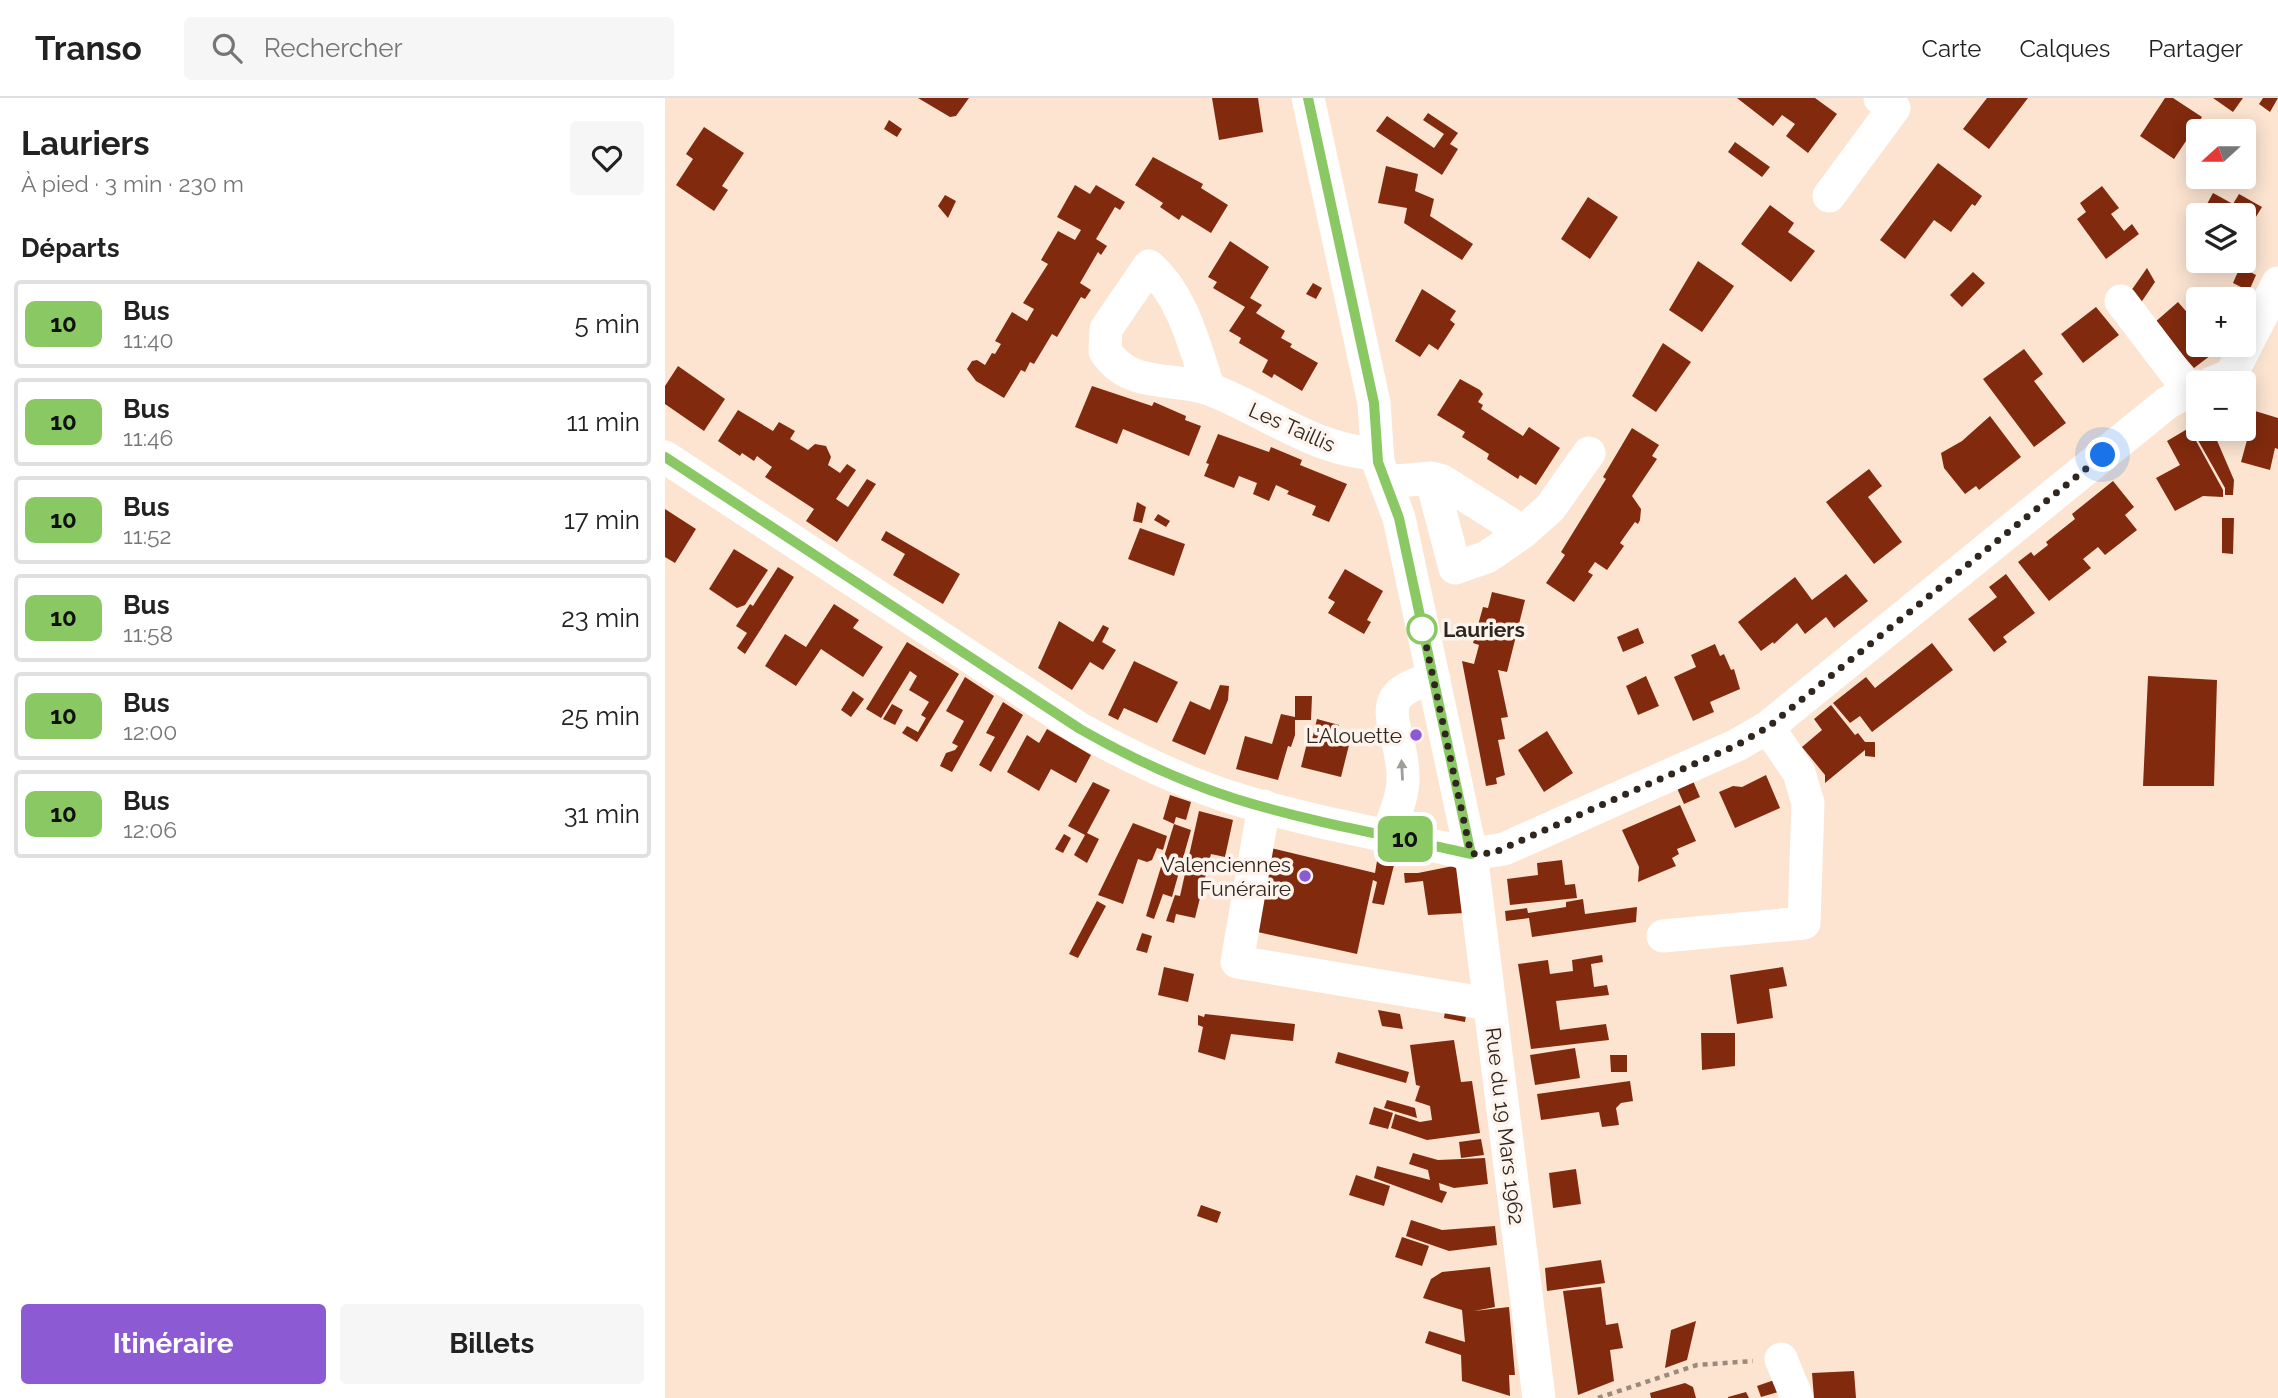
<!DOCTYPE html>
<html lang="fr">
<head>
<meta charset="utf-8">
<style>
  :root { --surface:#fff; --page:#f6f6f6; --text:#222; --muted:#767676; --line:#e0e0e0; --accent:#8c5ad3 }
  body { margin:0; font-family:Raleway,sans-serif; background:var(--page); color:var(--text); height:100vh; display:flex; flex-direction:column; font-size:26px; white-space:nowrap }
  * { box-sizing:border-box; margin:0 }
  p { font-size:23px; color:var(--muted) }
  .icon { flex:none; width:38px; height:38px; fill:none; stroke:currentColor; stroke-width:2; stroke-linecap:round; stroke-linejoin:round }
  .map { position:relative; flex:1; overflow:hidden }
  .drawer { display:flex; flex-direction:column; background:var(--surface); width:665px }
  .drawer>* { flex:none }
  .badge { padding:0 14px; border-radius:10px; font-size:24px; line-height:46px }
  .needle { width:46px; rotate:249deg }
  .fabs { position:absolute; left:1521px; top:21px; display:grid; gap:14px }
  .fabs a { display:grid; place-items:center; width:70px; height:70px; border-radius:7px; background:var(--surface); box-shadow:0 4px 18px #0003; font-size:35px }
  .you { position:absolute; width:35px; height:35px; margin:-18px; border:5px solid #fff; border-radius:50%; background:#1a73e8; box-shadow:0 0 0 10px #1a73e833 }
  .map>.badge { position:absolute; translate:-50% -50%; box-shadow:0 0 0 4px #fff }
  h2 { padding:0 21px; font-size:26px; line-height:63px }
  .round { display:grid; place-items:center; flex:none; width:74px; height:74px; border-radius:7px; background:var(--page) }
  .overview { display:flex; align-items:center; justify-content:space-between; height:119px; padding:0 21px }
  h1 { font-size:33px; font-weight:700; line-height:52px }
  .cta { display:flex; gap:14px; margin-top:auto; padding:14px 21px }
  .cta a { flex:1; height:80px; border-radius:7px; background:var(--accent); color:#fff; font-size:28px; font-weight:700; line-height:80px; text-align:center }
  .cta a+a { background:var(--page); color:var(--text) }
  ul { padding:0; list-style:none }
  li { display:flex; align-items:center; gap:21px; height:88px; margin:0 14px 10px; padding:0 7px; border:4px solid var(--line); border-radius:7px }
  li div { flex:1 }
  li b { display:block; font-size:26px }
  li em { font-style:normal }
  li .badge { min-width:77px; font-weight:700; text-align:center }
  header { display:flex; align-items:center; gap:42px; box-sizing:border-box; height:98px; padding:0 35px; background:var(--surface); border-bottom:2px solid var(--line) }
  header strong { font-size:33px }
  nav { display:flex; gap:38px; margin-inline-start:auto; font-size:24px }
  .search { width:490px; height:63px; background:var(--page); display:flex; align-items:center; gap:18px; box-sizing:border-box; padding:0 24px; border-radius:7px; color:var(--muted); font-size:26px }
  main { display:flex; flex:1; min-height:0 }
  .map>svg:first-child { display:block }
  .building { fill:#812a0e }
  .lines { fill:none; stroke-linecap:round; stroke-linejoin:round }
  .path { stroke:#9c8b7d; stroke-width:4.5; stroke-dasharray:5 5; stroke-linecap:butt }
  .minor { stroke:#fff; stroke-width:33 }
  .oneway { fill:#a19e9a }
  .line-casing { stroke:#fff; stroke-width:16 }
  .line { stroke:#8ac864; stroke-width:10 }
  .walk { stroke:#2f271f; stroke-width:7; stroke-dasharray:0 12.6 }
  .stop-dot { fill:#fff; stroke:#8ac864; stroke-width:3.5 }
  .poi-dot { fill:#8c5ad3; stroke:#fef4ed; stroke-width:2.5 }
  .labels { text-anchor:middle; dominant-baseline:central; stroke-width:7; stroke-linejoin:round; paint-order:stroke }
  .street-label { font-size:21px; fill:#2f271f; stroke:#fef4ed }
  .stop-label { font-size:21px; font-weight:bold; fill:#2f271f; stroke:#fef4ed; text-anchor:start }
  .poi-label { font-size:21px; fill:#2f271f; stroke:#fef4ed; text-anchor:end }
</style>
</head>
<body>
<header>
<strong>Transo</strong>
<div class="search"><svg class="icon" aria-label="search" viewBox="0 0 24 24"><circle cx="10" cy="10" r="6"/><path d="M15 15l6 6"/></svg>Rechercher</div>
<nav><a>Carte</a><a>Calques</a><a>Partager</a></nav>
</header>
<main>
<section class="drawer">
<div class="overview"><div><h1>Lauriers</h1><p>À pied · 3 min · 230 m</p></div><a class="round"><svg class="icon" aria-label="heart" viewBox="0 0 24 24"><path d="M12 20l-8-8c-3-5 5-10 8-4 3-6 11-1 8 4z"/></svg></a></div>
<h2>Départs</h2>
<ul>
<li><span class="badge" style="background:#8ac864;color:#111">10</span><div><b>Bus</b><p>11:40</p></div><em>5 min</em></li>
<li><span class="badge" style="background:#8ac864;color:#111">10</span><div><b>Bus</b><p>11:46</p></div><em>11 min</em></li>
<li><span class="badge" style="background:#8ac864;color:#111">10</span><div><b>Bus</b><p>11:52</p></div><em>17 min</em></li>
<li><span class="badge" style="background:#8ac864;color:#111">10</span><div><b>Bus</b><p>11:58</p></div><em>23 min</em></li>
<li><span class="badge" style="background:#8ac864;color:#111">10</span><div><b>Bus</b><p>12:00</p></div><em>25 min</em></li>
<li><span class="badge" style="background:#8ac864;color:#111">10</span><div><b>Bus</b><p>12:06</p></div><em>31 min</em></li>
</ul>
<div class="cta"><a>Itinéraire</a><a>Billets</a></div>
</section>
<div class="map">
<svg width="1613" height="1300" viewBox="0 0 1613 1300">
  <rect width="100%" height="100%" fill="#fce4d1"/>
  <path class="building" d="M253 0H304L291 18 285 19Z
    M547 0H593L598 34 554 42Z
    M1072 0H1150L1172 16 1143 55 1121 38 1130 26 1117 17 1108 28Z
    M1322 0H1363L1324 51 1298 31Z
    M1500 0H1508L1537 19 1509 61 1475 38Z
    M1548 0H1578L1568 14Z
    M1598 0H1613L1605 14 1594 6Z
    M763 15 793 35 785 46 793 51 777 77 711 33 722 18 769 50 779 36 758 22Z
    M224 22 237 31 232 39 219 31Z
    M39 29 79 55 57 88 63 92 49 113 11 87 28 61 21 56Z
    M1070 44 1105 69 1097 79 1063 54Z
    M488 59 538 86 536 90 563 107 546 135 517 117 514 122 495 109 498 105 470 87Z
    M1273 65 1317 98 1310 108 1307 106 1286 134 1269 122 1240 161 1215 142Z
    M721 68 753 76 750 93 769 101 765 118 808 146 797 162 739 125 742 110 713 105Z
    M410 87 425 96 431 87 460 104 455 112 450 109 431 141 442 148 436 157 433 154 415 185 426 192 420 201 416 199 392 239 387 236 369 266 365 264 360 274 356 272 339 300 311 283 302 271 307 263 312 262 320 267 327 255 330 256 336 246 330 243 347 214 362 223 369 211 358 205 383 166 376 162 393 133 410 142 416 132 392 119Z
    M1437 88 1454 110 1446 116 1459 133 1467 126 1474 136 1441 161 1412 121 1421 114 1415 105Z
    M1548 95 1568 106 1574 96 1597 109 1578 140V117H1536Z
    M280 97 291 103 283 120 273 108Z
    M923 99 953 119 925 161 896 141Z
    M1105 107 1129 125 1123 134 1150 153 1126 184 1076 146Z
    M565 143 604 169 585 200 597 207 591 215 620 233 616 240 627 246 625 249 653 265 637 293 609 276 607 280 597 274 603 262 574 245 576 240 564 233 580 209 548 190 552 184 543 179Z
    M1033 163 1069 188 1037 234 1004 212Z
    M1575 169 1591 177 1584 193 1568 185Z
    M1482 170 1490 184 1471 212 1461 200Z
    M1308 174 1320 185 1297 209 1285 197Z
    M648 185 657 190 651 201 641 196Z
    M757 191 791 213 785 222 790 226 773 252 764 246 755 259 730 243Z
    M1513 204 1533 227V247H1550L1554 251 1529 270 1489 225Z
    M1431 209 1454 237 1418 265 1396 236Z
    M998 245 1026 264 991 314 967 298Z
    M1359 251 1378 276 1369 283 1401 325 1369 349 1318 281Z
    M13 268 60 301 39 333 0 306V288Z
    M795 281 815 292 818 296 813 304 818 307 816 311 858 338 864 329 895 350 871 387 855 377 853 381 822 361 824 356 797 339 800 334 772 317Z
    M427 288 487 308 489 304 521 318 520 322 536 328 524 358 458 331 452 346 410 329Z
    M73 312 108 333 114 324 130 333 125 341 143 352 150 346 161 348 166 359 163 367 175 375 182 366 191 372 171 401 183 409 202 381 211 386 172 444 141 423 149 411 100 379 107 369 92 358 89 363 77 355 75 358 53 343Z
    M1590 313 1613 320V351L1610 350 1605 372 1576 364Z
    M1533 314V331H1547L1569 382 1568 397H1560V390L1521 321Z
    M1325 318 1356 359 1314 392 1311 388 1300 396 1279 370 1276 355 1297 343Z
    M967 330 994 347 987 358 992 361 967 398 976 411 975 422 973 426 970 424 962 435 955 445 959 448 942 472 930 464 923 474 928 477 909 504 881 485 900 457 896 454 941 381 938 379Z
    M1524 330 1558 392V399L1538 398 1510 413 1491 380 1515 367 1502 343Z
    M553 336 604 354 606 349 637 362 635 367 682 386 664 424 647 417 651 408 622 396 624 393 611 387 604 403 588 396 592 385 574 378 569 390 539 378 544 366 541 365Z
    M1204 371 1217 388 1203 399 1237 444 1209 466 1161 404Z
    M1448 383 1469 409 1460 417 1472 432 1440 457 1433 449 1418 461 1426 470 1384 503 1353 464 1366 454 1369 458 1383 447 1381 444 1410 421 1407 416Z
    M472 404 481 409 477 425 468 423Z
    M0 411 31 431 10 465 0 459Z
    M493 416 505 423 501 429 489 422Z
    M1557 420H1569L1568 456 1557 455Z
    M475 430 520 446 509 478 463 461Z
    M221 433 295 476 278 506 228 477 240 456 216 442Z
    M69 451 103 472 80 507 72 510 44 491Z
    M113 469 129 479 80 556 72 550 82 535 71 528 85 506 88 508Z
    M680 471 718 493 702 522 706 524 699 536 663 515 670 504 663 500Z
    M1181 476 1203 503 1169 530 1161 519 1140 536 1132 525 1109 546 1108 544 1096 553 1073 524 1130 479 1147 502Z
    M1341 476 1370 515 1338 539 1342 544 1329 554 1303 521 1332 499 1324 489Z
    M827 494 860 502 842 574 833 572 843 619 836 620 840 641 833 642 840 677 831 680 832 686 821 688 797 563 809 566 814 547 808 545 818 509 823 510Z
    M169 506 194 522 188 530 218 549 198 579 156 551 131 588 100 568 120 536 141 549Z
    M394 523 428 544 438 527 444 530 437 544 451 552 438 572 425 564 407 592 373 570Z
    M973 530 979 545 958 554 952 539Z
    M242 544 294 576 252 644 237 635 242 628 253 634 261 620 256 617 264 604 244 592 252 578 245 573 216 620 201 611Z
    M1267 545 1288 572 1207 634 1195 618 1185 625 1168 605 1201 579 1210 590Z
    M1050 546 1055 558 1059 556 1066 572 1069 571 1075 591 1045 604 1049 614 1028 623 1009 579 1031 569 1026 557Z
    M469 563 513 584 492 625 459 610 453 622 443 617Z
    M981 578 994 608 973 617 961 588Z
    M1483 578 1552 582 1549 688H1478Z
    M300 579 329 598 287 674 275 668 281 655 290 652 293 648 287 645 299 623 281 613Z
    M555 587 564 588 563 602 540 657 507 643 525 603 545 612Z
    M188 593 199 601 186 619 176 612Z
    M630 598H647L646 622H630V637L626 649 623 648 613 682 571 671 580 638 607 646 616 616 630 619Z
    M338 604 358 617 326 674 314 667 330 639 321 635Z
    M227 606 238 612 230 627 218 621Z
    M1166 607 1190 637 1193 635 1200 644H1210V659L1200 658V652L1160 685V677L1137 649 1157 632 1149 621Z
    M652 621 674 627 670 643 684 647 676 679 636 669 644 637 648 638Z
    M382 631 426 657 411 685 386 671 374 693 342 674 362 637 374 645Z
    M882 633 908 675 879 694 853 652Z
    M1101 677 1115 710 1070 730 1054 694 1068 688 1077 689Z
    M1028 683 1035 699 1019 706 1012 690Z
    M428 684 445 692 422 735 434 741 422 765 409 757 420 737 403 728Z
    M505 697 526 704 521 722 511 719 509 726 498 721Z
    M1015 707 1031 743 1012 751 1014 756 1007 760 1011 768 973 784 974 769 957 732Z
    M534 713 568 722 560 759 546 756 530 820 511 816 509 825 501 823 510 797 515 798Z
    M468 725 502 738 498 752 492 750 487 762 482 764 473 761 458 806 433 797Z
    M509 726 526 732 507 799 498 796 489 821 481 818Z
    M399 736 406 740 398 755 390 751Z
    M606 750 710 775 712 763 729 767 719 807 707 805 712 784 708 782 692 856 588 833Z
    M897 762 900 787 910 786 912 800 845 807 842 781 873 777 872 765Z
    M788 768 795 773 800 815 763 817 758 783 740 785 739 775H753Z
    M918 801 920 816 972 809 971 824 867 839 864 820 841 823 840 813 862 810 863 815 901 809V804Z
    M432 803 441 808 413 860 404 856Z
    M477 835 487 838 482 855 471 852Z
    M937 857 938 864 926 866 929 889 942 887 944 897 891 903 895 932 941 926 944 942 866 951 853 866 883 862 885 876 908 873 907 862Z
    M499 869 529 876 523 904 493 897Z
    M1118 869 1122 888 1104 891 1108 920 1072 926 1065 877Z
    M781 907 802 911 800 924 779 920Z
    M713 912 735 916 738 931 717 928Z
    M540 916 630 926 628 943 566 936 560 962 533 954 538 929 533 927V917L539 919Z
    M1036 935H1070V968L1037 972Z
    M789 942 796 984 807 983 815 1035 762 1042 726 1030 730 1016 755 1024 767 1022 765 1008 750 1003 755 988 751 987 745 947Z
    M910 950 915 980 870 987 865 957Z
    M673 954 744 974 741 985 670 965Z
    M945 957H962V974H946Z
    M965 983 968 1003 956 1005 951 1010 954 1027 937 1029 934 1014 876 1022 872 996Z
    M722 1002 750 1010 752 1020 719 1010Z
    M709 1009 728 1015 723 1031 704 1026Z
    M816 1041 819 1057 796 1060 794 1044Z
    M748 1055 773 1062 820 1060 823 1086 789 1090 774 1085 775 1092 782 1094 777 1105 709 1080 712 1068 765 1082 763 1072 744 1066Z
    M911 1071 916 1106 888 1110 884 1075Z
    M691 1077 725 1088 719 1108 684 1097Z
    M536 1107 556 1114 552 1125 532 1118Z
    M746 1122 777 1132 830 1128 832 1147 784 1153 741 1138Z
    M737 1139 764 1148 757 1168 730 1159Z
    M936 1162 940 1185 882 1193 880 1170Z
    M825 1169 830 1209 809 1213 844 1209 850 1277H844L845 1298 797 1283 796 1257 760 1245 764 1233 800 1244 797 1212 758 1200 766 1181 777 1174Z
    M936 1189 941 1227 953 1225 958 1250 945 1252 949 1283 913 1297 898 1193Z
    M1031 1223 1022 1262 1000 1270 1006 1232Z
    M1189 1273 1191 1300H1149L1147 1275Z
    M1115 1280 1120 1292 1096 1299 1092 1288Z
    M1020 1285 1028 1289 1031 1300H986L985 1295Z
    M1081 1294 1084 1300H1063V1299Z"/>
  <g class="lines">
    <path class="path" d="M933 1300 1032 1267 1088 1263"/>
    <path class="minor" d="M643 0 709 305 713 364 734 420 806 756 874 1300
      M1164 98 1229 10 1215 0
      M1456 203 1523 291
      M1547 285 1566 277 1613 185
      M544 291C529 248 519 199 484 168L441 231 440 253C465 292 510 278 547 292 603 314 650 353 712 356
      M0 359 415 631C465 659 517 684 571 701 648 725 728 738 806 756L839 751 1072 647 1103 629 1502 305 1533 288
      M766 380 790 470 822 459 858 434
      M720 384 766 380 777 383 858 434 885 410 924 355
      M599 708 572 864 824 906
      M722 738C729 718 738 700 738 680 739 630 698 596 769 581
      M998 838 1139 825 1143 705 1134 675 1103 629
      M1116 1261 1132 1300"/>
  </g>
  <defs><path id="oneway-solid" d="M-6-.8H1V-3.2L6.5 0L1 3.2V.8H-6Z" transform="scale(1.75)"/></defs>
  <use class="oneway" href="#oneway-solid" transform="translate(737 672) rotate(-93)"/>
  <g class="lines">
    <g class="line-casing">
      <path id="line" d="M0 359 415 631C464 659 517 684 571 701 648 725 728 738 806 756L734 420 713 364 709 305 643 0"/>
    </g>
    <use href="#line" class="line"/>
    <path class="walk" d="M757 531V528L806 756 828 755 1072 647 1103 629 1438 357"/>
  </g>
  <circle class="stop-dot" cx="757" cy="531" r="14"/>
  <g class="poi-dot">
    <circle cx="751" cy="637" r="7"/>
    <circle cx="640" cy="778" r="7"/>
  </g>
  <g class="labels">
    <g class="street-label">
      <text transform="translate(627 329) rotate(24)">Les Taillis</text>
      <text transform="translate(840 1028) rotate(83)">Rue du 19 Mars 1962</text>
    </g>
    <g class="stop-label">
      <text x="778" y="531">Lauriers</text>
    </g>
    <g class="poi-label">
      <text x="737" y="637">L'Alouette</text>
      <text x="626" y="766">Valenciennes<tspan x="626" dy="24">Funéraire</tspan></text>
    </g>
  </g>
</svg>
<div class="fabs">
<a><svg class="needle" viewBox="-14 -14 28 28"><path d="M0-13l5 13h-10z" fill="#e53935"/><path d="M0 13l5-13h-10z" fill="#767676"/></svg></a>
<a><svg class="icon" aria-label="layers" viewBox="0 0 24 24"><path d="M12 4l9 5-9 5-9-5zM3 14l9 5 9-5"/></svg></a>
<a>+</a>
<a>−</a>
</div>
<div class="you" style="left:1438px;top:357px"></div>
<b class="badge" style="left:740px;top:741px;background:#8ac864;color:#111">10</b>
</div>
</main>
</body>
</html>
